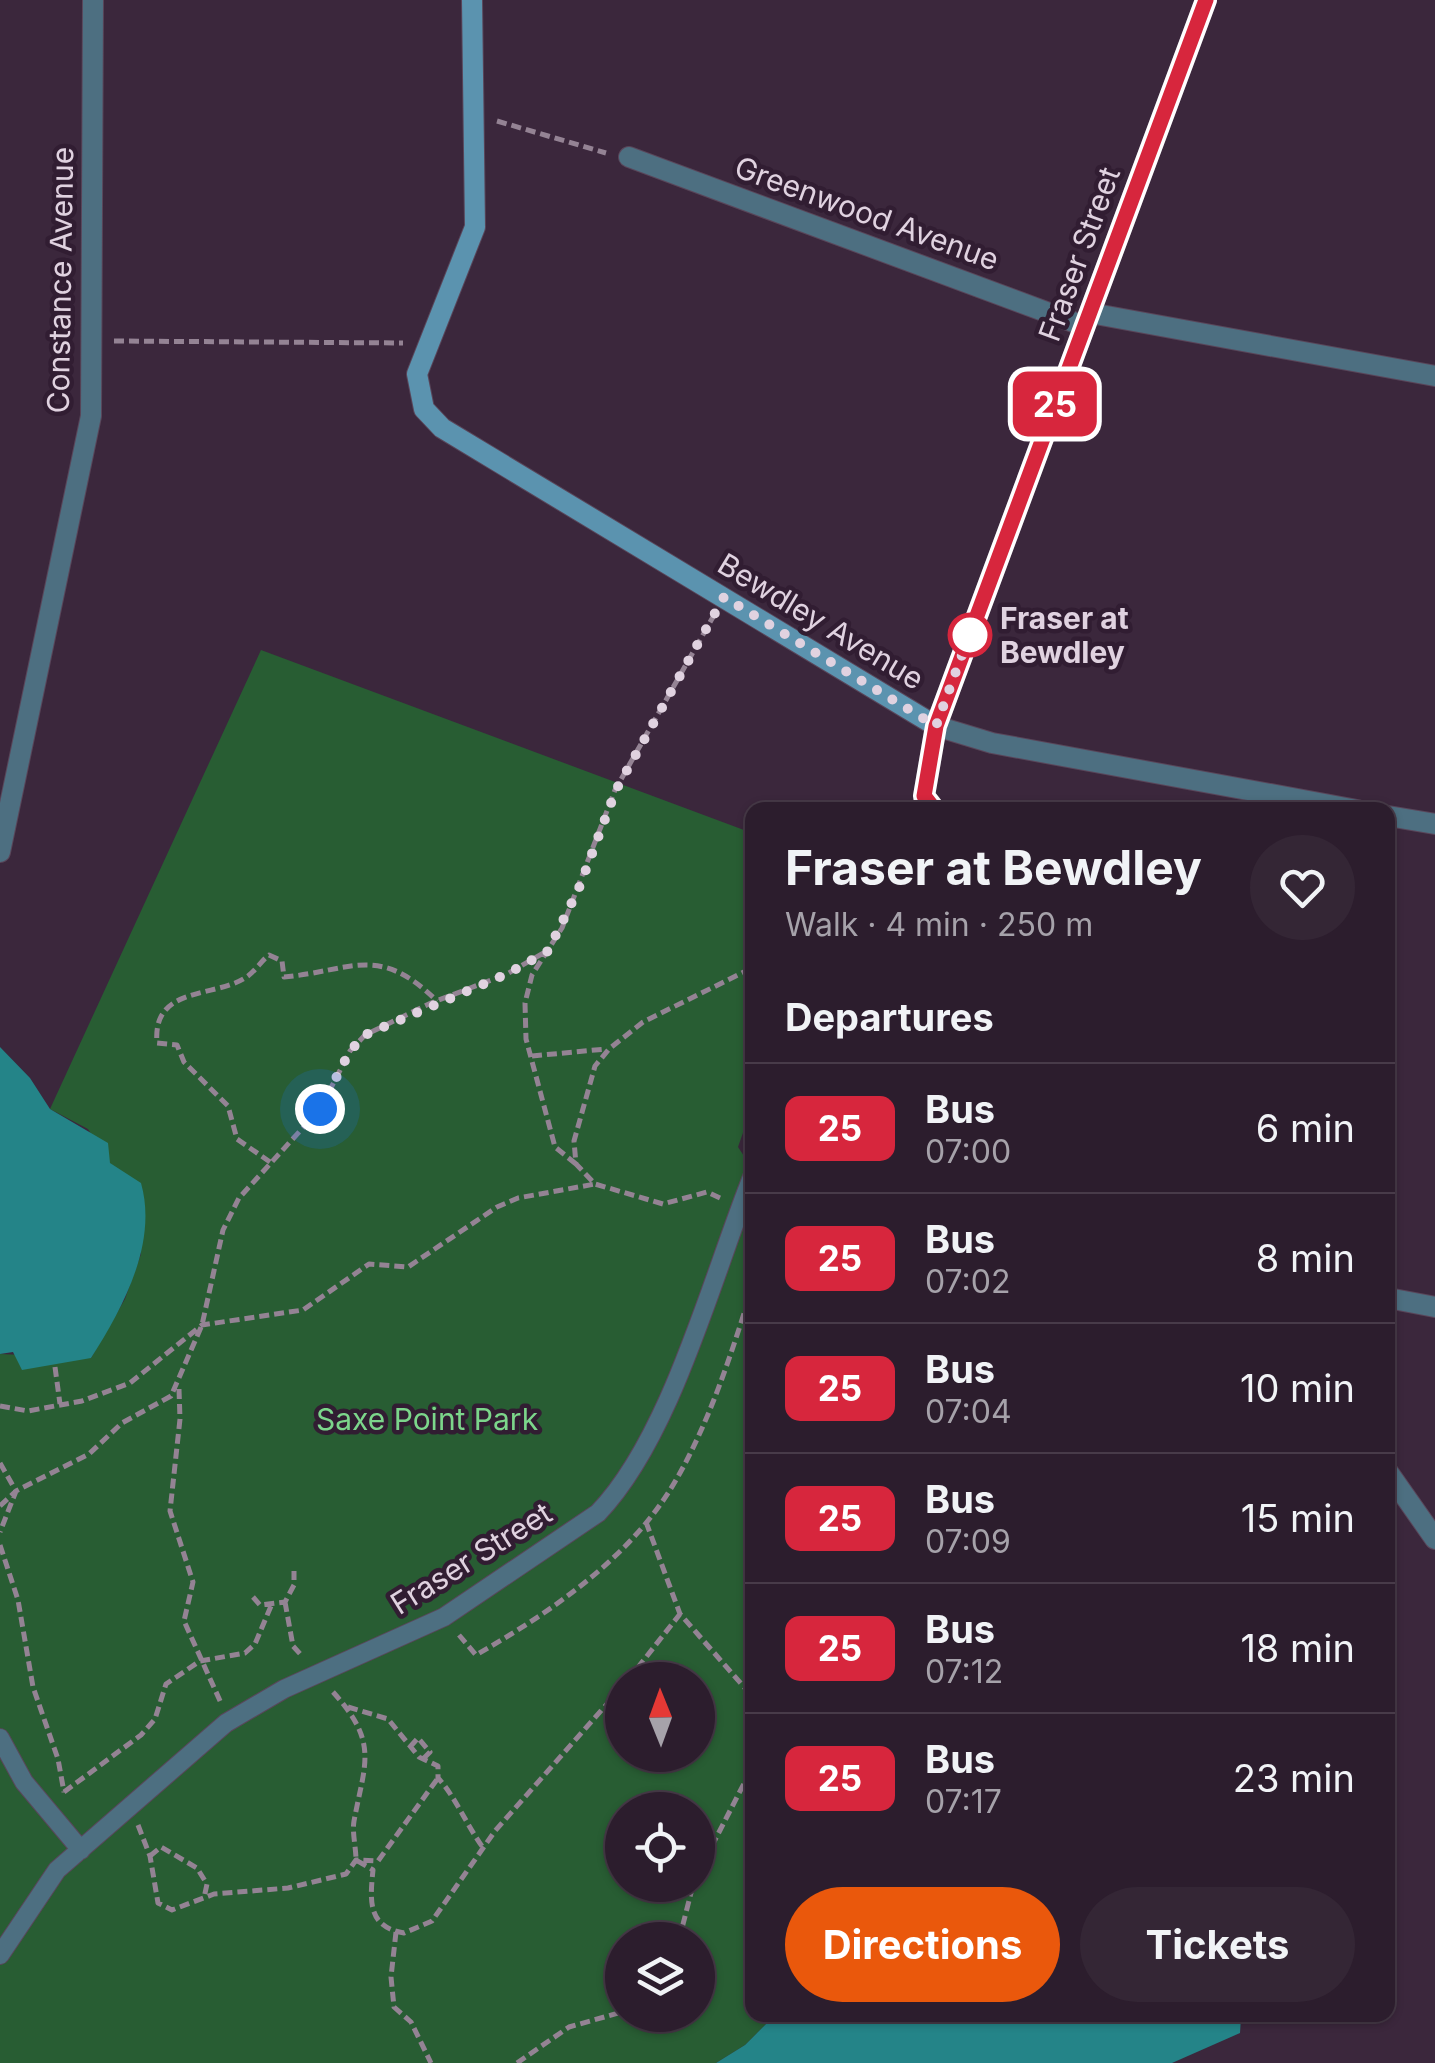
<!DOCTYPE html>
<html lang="en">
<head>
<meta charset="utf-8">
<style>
  :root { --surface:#2c1d2d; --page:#342635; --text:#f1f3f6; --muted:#a6a2aa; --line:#483b49; --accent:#ea580c }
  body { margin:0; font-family:Inter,sans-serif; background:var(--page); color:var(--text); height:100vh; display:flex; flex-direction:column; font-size:38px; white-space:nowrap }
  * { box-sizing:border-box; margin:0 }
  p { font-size:32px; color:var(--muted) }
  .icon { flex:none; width:55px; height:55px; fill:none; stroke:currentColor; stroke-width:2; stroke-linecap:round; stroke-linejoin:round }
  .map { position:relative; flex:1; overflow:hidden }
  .side { position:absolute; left:745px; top:802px; width:650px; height:1220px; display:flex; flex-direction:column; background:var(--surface); border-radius:20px; box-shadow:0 2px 8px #0004,0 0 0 2px var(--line) }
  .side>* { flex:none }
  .badge { padding:0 20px; border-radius:15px; font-size:35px; line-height:65px }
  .needle { width:65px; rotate:359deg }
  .fabs { position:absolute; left:605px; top:1662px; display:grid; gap:20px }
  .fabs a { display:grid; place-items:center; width:110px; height:110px; border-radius:50%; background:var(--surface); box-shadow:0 2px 8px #0004,0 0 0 2px var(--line); font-size:50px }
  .you { position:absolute; width:50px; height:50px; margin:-25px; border:8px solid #fff; border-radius:50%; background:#1a73e8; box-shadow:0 0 0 15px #1a73e833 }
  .map>.badge { position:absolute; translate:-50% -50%; box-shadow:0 0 0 5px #fff }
  h2 { padding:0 40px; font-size:38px; line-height:90px }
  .round { display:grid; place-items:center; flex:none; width:105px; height:105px; border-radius:52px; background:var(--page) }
  .summary { display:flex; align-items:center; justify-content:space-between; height:170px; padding:0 40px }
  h1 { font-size:48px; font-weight:700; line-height:75px }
  .primary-button { display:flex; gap:20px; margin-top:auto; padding:20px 40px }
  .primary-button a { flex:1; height:115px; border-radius:60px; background:var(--accent); color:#fff; font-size:40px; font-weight:700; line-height:115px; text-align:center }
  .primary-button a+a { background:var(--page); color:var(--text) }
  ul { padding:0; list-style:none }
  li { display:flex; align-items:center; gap:30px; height:130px; padding:0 40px; border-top:2px solid var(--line) }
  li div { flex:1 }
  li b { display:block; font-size:38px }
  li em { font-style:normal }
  li .badge { min-width:110px; font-weight:700; text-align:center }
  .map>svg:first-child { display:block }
  .green { fill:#285d33; fill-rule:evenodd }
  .water { fill:#248488 }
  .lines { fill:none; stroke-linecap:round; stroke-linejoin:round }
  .lane-casing { stroke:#59465a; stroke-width:20 }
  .street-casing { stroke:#59465a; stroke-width:22 }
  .secondary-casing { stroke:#59465a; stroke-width:22 }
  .path { stroke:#948394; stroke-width:5; stroke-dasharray:10 5; stroke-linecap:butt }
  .lane { stroke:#4d6f81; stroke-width:18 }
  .street { stroke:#4d6f81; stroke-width:20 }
  .secondary { stroke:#5b93af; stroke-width:20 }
  .line-casing { stroke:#fff; stroke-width:22 }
  .line { stroke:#d7263d; stroke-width:15 }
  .walk { stroke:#e0d2e0; stroke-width:10; stroke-dasharray:0 18 }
  .stop-dot { fill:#fff; stroke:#d7263d; stroke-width:5 }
  .labels { text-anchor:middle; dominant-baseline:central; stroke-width:9; stroke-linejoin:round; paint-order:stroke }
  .street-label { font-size:30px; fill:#e0d2e0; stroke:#311d32 }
  .stop-label { font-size:30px; font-weight:bold; fill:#e0d2e0; stroke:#311d32; text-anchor:start }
  .park-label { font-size:30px; fill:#7cd68b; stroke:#311d32 }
</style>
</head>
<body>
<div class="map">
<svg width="1435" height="2063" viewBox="0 0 1435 2063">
  <rect width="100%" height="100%" fill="#3b273c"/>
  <path class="green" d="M261 650 752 833V1107L738 1147 752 1168V2015H775L745 2045 716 2063H0V1354L91 1358 125 1299 141 1254 110 1163 88 1129 50 1109ZM622 1680H698V1755H622ZM622 1810H698V1885H622ZM622 1940H698V2015H622Z"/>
  <path class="water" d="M0 1047 30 1078 50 1109 108 1143 110 1163 141 1183C158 1243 123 1308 91 1358L22 1370 13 1352 0 1354Z
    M775 2015H1241V2017L1240 2033 1172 2063H716L745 2045Z"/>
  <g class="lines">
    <g class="lane-casing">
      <path id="lane" d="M0 1738 24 1782 81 1850
        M0 1955 57 1870 226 1723 284 1689 444 1617 598 1513C671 1437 712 1277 752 1177"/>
    </g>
    <g class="street-casing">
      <path id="street" d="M629 157 1084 326
        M1090 313 1435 376
        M936 726 992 743 1357 810
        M935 810 924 796 936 726 1206 0
        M1388 816 1435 824
        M0 852 91 416 93 0
        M1388 1298 1435 1307
        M1388 1472 1435 1539"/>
    </g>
    <g class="secondary-casing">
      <path id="secondary" d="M472 0 475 227 417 374 424 409 442 428 936 726"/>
    </g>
    <path class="path" d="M497 121 606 153
      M114 341 403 343
      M532 1056 606 1049
      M270 1162 237 1139 228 1106 184 1062 177 1045 157 1043C152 986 213 998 245 978 255 972 260 962 269 955L282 961 284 977C352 971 378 943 437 1001
      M576 1164 555 1147 526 1039 525 1003 532 975 562 928 615 790 713 617
      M720 1198 707 1192 663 1204 595 1184 576 1164 574 1141 595 1066 609 1049 643 1022 752 968
      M55 1367 60 1404
      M179 1389 180 1419 170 1511 193 1582 184 1621 221 1703
      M0 1406 28 1411 82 1401 130 1383 202 1325 303 1310 369 1264 408 1267 497 1207 518 1198 595 1184
      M0 1463 16 1491 0 1532
      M0 1506 16 1491 89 1454 122 1423 171 1396 202 1325 223 1230 239 1198 320 1109 350 1051 365 1035 431 1003 507 974 547 951
      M646 1522 680 1614 752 1696
      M0 1545 18 1600 33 1687 58 1759 64 1792
      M253 1597 260 1605 285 1602 294 1585V1571
      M285 1602 293 1646 303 1657
      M459 1635 476 1655C551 1612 632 1557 676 1480 710 1421 732 1352 752 1288
      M628 1680 680 1614
      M333 1692C379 1743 365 1762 354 1821 352 1833 356 1847 356 1860L373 1870C370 1900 367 1927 404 1933L432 1921 495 1831 622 1687
      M348 1707 388 1719 419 1757 438 1766V1778C455 1796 467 1826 484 1849
      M410 1747 418 1738 430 1752 423 1759
      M64 1792 141 1735 155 1719 166 1684 200 1661 245 1653 255 1644 271 1606
      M138 1825 150 1856 158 1903 172 1910 214 1894 288 1888 346 1874 356 1860 378 1861 438 1778
      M150 1856 161 1847 197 1868 207 1884 204 1898
      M698 1873 752 1768
      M396 1932 391 1977 394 2007 411 2022 431 2063
      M679 1940 693 1885
      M517 2063 569 2027 622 2012"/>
    <use href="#lane" class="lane"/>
    <use href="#street" class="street"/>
    <use href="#secondary" class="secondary"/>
  </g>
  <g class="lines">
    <g class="line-casing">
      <path id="line" d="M935 810 924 796 936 726 1206 0"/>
    </g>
    <use href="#line" class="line"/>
    <path class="walk" d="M320 1109 350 1051 365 1035 507 974 548 951 579 888 616 790 724 597 936 726 974 622 970 635"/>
  </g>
  <circle class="stop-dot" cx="970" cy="635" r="20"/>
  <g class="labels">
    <g class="street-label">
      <text transform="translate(867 213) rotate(20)">Greenwood Avenue</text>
      <text transform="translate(1079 254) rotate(-70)">Fraser Street</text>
      <text transform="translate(60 280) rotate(-89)">Constance Avenue</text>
      <text transform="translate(821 621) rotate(31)">Bewdley Avenue</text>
      <text transform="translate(471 1558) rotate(-32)">Fraser Street</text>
    </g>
    <g class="stop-label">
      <text x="1000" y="618">Fraser at<tspan x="1000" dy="34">Bewdley</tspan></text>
    </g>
    <g class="park-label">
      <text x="427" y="1419">Saxe Point Park</text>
    </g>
  </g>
</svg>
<div class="fabs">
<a><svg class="needle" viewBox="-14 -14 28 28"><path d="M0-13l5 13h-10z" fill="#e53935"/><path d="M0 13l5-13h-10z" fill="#a6a2aa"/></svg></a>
<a><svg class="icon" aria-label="locate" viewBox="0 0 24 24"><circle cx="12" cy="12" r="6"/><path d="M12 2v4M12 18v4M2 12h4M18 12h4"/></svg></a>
<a><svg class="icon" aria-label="layers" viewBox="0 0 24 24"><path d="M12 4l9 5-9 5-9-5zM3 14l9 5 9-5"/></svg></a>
</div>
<div class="you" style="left:320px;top:1109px"></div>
<b class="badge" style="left:1055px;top:404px;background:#d7263d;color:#fff">25</b>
<section class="side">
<div class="summary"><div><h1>Fraser at Bewdley</h1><p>Walk · 4 min · 250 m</p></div><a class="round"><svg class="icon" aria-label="heart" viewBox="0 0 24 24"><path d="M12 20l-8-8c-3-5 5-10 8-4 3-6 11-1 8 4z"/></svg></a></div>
<h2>Departures</h2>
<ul>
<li><span class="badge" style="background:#d7263d;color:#fff">25</span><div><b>Bus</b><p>07:00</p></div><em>6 min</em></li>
<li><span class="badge" style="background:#d7263d;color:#fff">25</span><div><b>Bus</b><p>07:02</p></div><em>8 min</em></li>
<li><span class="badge" style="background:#d7263d;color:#fff">25</span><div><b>Bus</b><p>07:04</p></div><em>10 min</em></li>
<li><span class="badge" style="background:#d7263d;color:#fff">25</span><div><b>Bus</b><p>07:09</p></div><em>15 min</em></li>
<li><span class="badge" style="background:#d7263d;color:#fff">25</span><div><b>Bus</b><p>07:12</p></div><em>18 min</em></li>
<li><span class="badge" style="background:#d7263d;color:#fff">25</span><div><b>Bus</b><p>07:17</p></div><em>23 min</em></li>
</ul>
<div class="primary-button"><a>Directions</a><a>Tickets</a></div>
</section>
</div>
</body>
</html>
